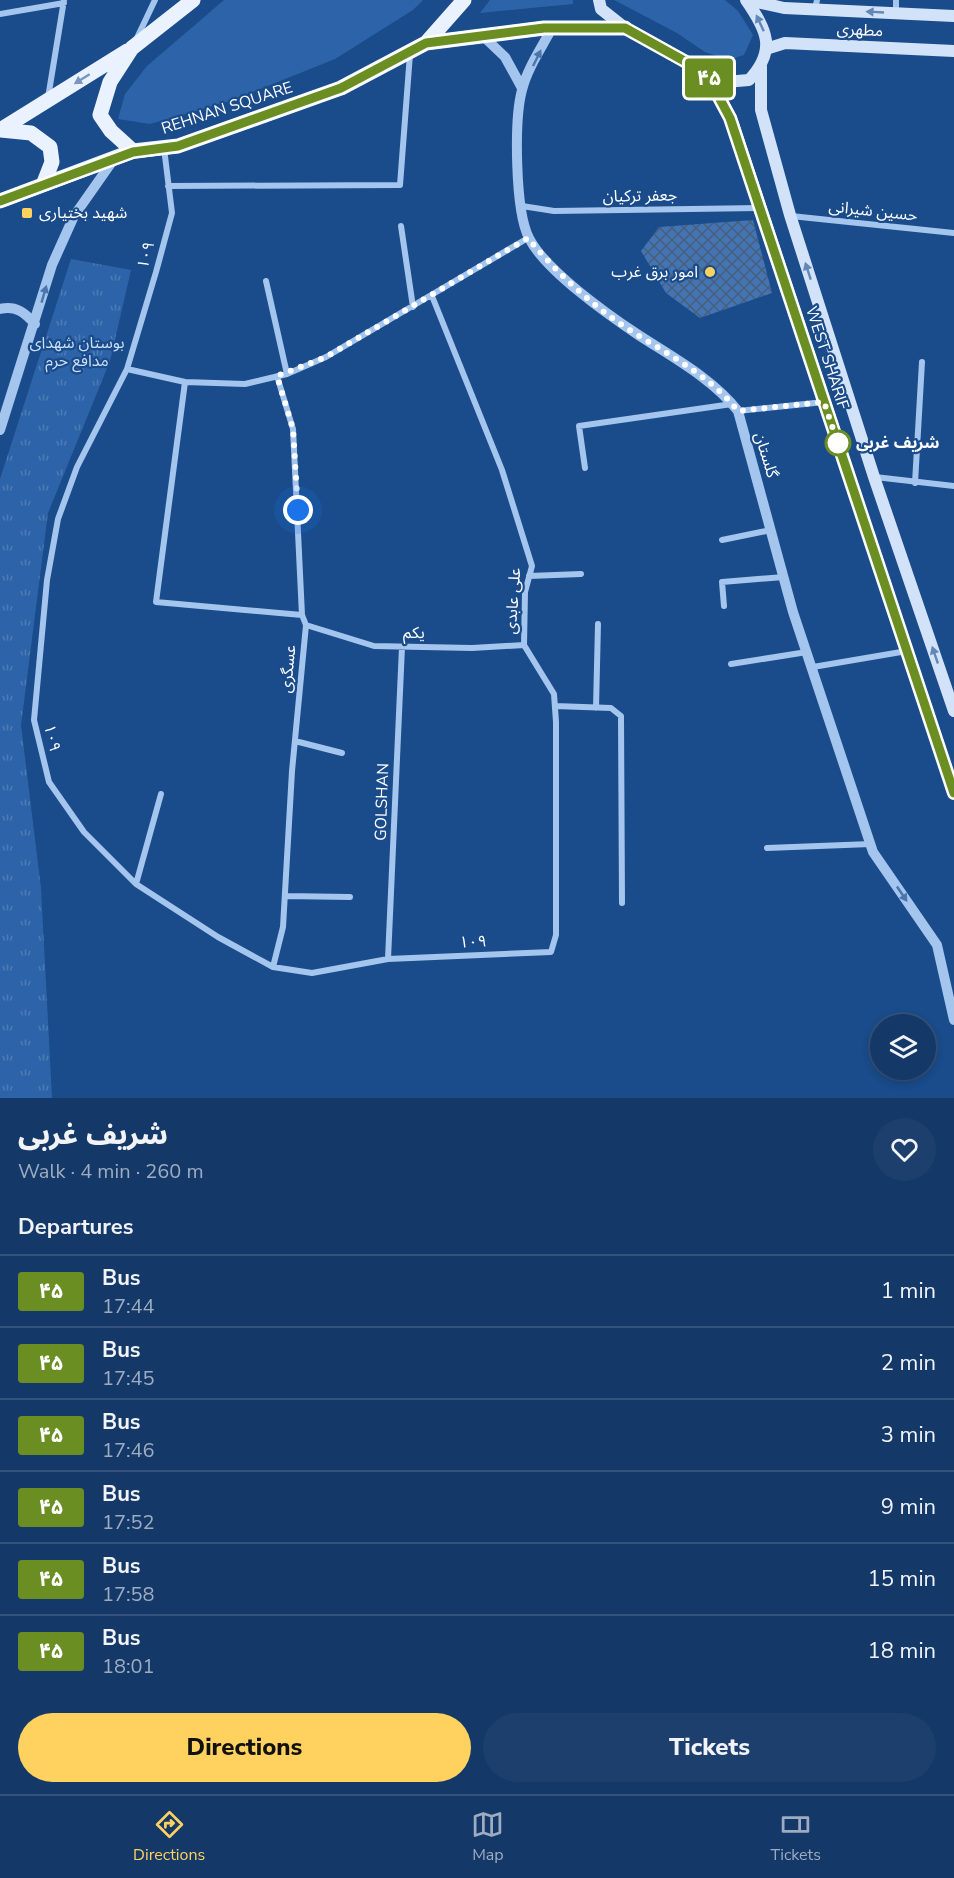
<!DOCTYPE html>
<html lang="en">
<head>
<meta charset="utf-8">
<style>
  :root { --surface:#143868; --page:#1d3f6e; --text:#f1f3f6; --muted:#9dacc0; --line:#33527c; --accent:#ffd260 }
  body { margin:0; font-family:"Nunito Sans","Noto Sans Arabic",sans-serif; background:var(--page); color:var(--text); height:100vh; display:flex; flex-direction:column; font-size:22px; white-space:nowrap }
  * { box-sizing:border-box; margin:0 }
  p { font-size:20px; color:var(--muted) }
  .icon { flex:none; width:33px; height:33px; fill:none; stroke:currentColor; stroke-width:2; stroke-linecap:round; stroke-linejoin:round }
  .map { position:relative; height:1098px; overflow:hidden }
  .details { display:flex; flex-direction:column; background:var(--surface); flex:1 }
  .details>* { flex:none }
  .badge { padding:0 12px; border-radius:4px; font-size:21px; line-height:39px }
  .tools { position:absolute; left:870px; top:1014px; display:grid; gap:12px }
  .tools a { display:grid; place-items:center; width:66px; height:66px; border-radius:50%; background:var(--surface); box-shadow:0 3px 9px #0003,0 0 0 2px var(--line); font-size:30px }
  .you { position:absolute; width:30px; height:30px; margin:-15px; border:4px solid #fff; border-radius:50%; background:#1a73e8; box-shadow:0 0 0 9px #1a73e833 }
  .map>.badge { position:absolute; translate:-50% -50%; box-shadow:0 0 0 3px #fff }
  h2 { padding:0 18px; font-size:22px; line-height:54px }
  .round { display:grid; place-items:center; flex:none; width:63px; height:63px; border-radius:32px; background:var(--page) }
  .summary { display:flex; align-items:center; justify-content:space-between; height:102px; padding:0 18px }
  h1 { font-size:28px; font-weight:800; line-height:45px }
  .action { display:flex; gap:12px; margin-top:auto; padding:12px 18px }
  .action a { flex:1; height:69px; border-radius:36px; background:var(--accent); color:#111; font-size:24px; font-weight:800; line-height:69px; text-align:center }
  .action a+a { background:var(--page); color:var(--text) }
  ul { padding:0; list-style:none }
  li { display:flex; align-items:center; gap:18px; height:72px; padding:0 18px; border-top:2px solid var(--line) }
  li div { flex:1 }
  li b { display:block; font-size:22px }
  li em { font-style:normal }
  li .badge { min-width:66px; font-weight:700; text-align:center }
  .tab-bar { display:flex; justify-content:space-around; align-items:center; height:84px; border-top:2px solid var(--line); background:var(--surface); font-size:16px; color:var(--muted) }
  .tab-bar a { display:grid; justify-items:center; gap:3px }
  .tab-bar .current { color:var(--accent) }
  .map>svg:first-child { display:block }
  .grass { fill:#2d64a9 }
  .park { fill:url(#park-tufts) }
  .building { fill:url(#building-cross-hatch) }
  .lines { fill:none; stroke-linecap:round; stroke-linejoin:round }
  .minor { stroke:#a4c5ed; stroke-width:6 }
  .tertiary { stroke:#a4c5ed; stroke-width:10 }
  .secondary { stroke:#d1e2f9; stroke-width:12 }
  .primary { stroke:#eaf2ff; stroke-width:15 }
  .oneway { fill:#6387b6 }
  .oneway2 { fill:#4a76ad }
  .oneway3 { fill:#7896bf }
  .line-casing { stroke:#fff; stroke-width:14 }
  .line { stroke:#6b8e23; stroke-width:9 }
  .walk { stroke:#fff; stroke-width:6; stroke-dasharray:0 10.8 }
  .poi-dot { fill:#ffd260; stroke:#1a4b8a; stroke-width:2 }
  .stop-dot { fill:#fff; stroke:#6b8e23; stroke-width:3 }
  .labels { text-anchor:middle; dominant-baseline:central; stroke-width:4.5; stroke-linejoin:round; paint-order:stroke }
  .street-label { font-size:16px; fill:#fff; stroke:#1a4b8a }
  .poi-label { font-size:16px; fill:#fff; stroke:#1a4b8a; text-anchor:start }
  .park-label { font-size:16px; fill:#cadffa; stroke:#1a4b8a }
  .stop-label { font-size:16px; font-weight:bold; fill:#fff; stroke:#1a4b8a; text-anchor:start }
</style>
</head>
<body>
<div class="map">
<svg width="954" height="1098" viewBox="0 0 954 1098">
  <defs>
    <pattern id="park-tufts" width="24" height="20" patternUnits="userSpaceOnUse" patternTransform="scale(1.5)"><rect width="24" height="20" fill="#2d64a9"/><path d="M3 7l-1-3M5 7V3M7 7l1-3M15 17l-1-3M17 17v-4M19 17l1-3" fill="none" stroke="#4c7bb6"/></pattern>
    <pattern id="building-cross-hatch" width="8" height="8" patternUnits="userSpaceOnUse" patternTransform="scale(1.5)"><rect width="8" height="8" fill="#4374b3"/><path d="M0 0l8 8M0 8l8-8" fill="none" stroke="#485e7a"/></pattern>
  </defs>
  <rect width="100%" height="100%" fill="#1a4b8a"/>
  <path class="grass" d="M224 0H423L413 10 335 59 233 100 150 124 118 119 125 94 147 66Z
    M490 0H573V4L480 13Z
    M614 0H725L738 11 753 35 744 55 728 60 705 52 677 33Z"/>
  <path class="park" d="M71 259 131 270 110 361 48 513 21 725 41 888 52 1098H0V479Z"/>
  <path class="building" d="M753 220 772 293 700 318 666 293 641 251 659 227Z"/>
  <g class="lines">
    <path class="minor" d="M815 9 817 0
      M896 13V0
      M0 14 64 3
      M136 40 155 0
      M48 98 64 0
      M164 148 172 213 156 272 127 369 77 467 58 519 47 580 34 720 49 782 84 832 136 884 218 937 273 967 312 973 388 959 551 952 556 935V722L554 694 524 645 525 592 532 566 502 470 432 296
      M168 186 400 185 410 54
      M522 206 554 211 759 208
      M791 216 954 233
      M401 226 413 307
      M266 281 287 374
      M127 369 185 382 245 384 287 374 326 357 528 238
      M185 382 156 602 302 615
      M738 411 824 402
      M585 468 579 426 732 404
      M875 477 954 486
      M915 483 922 362
      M722 540 771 530
      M529 576 581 574
      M724 606 722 582 784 577
      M306 625 374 646 472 648 524 645
      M731 664 807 652
      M813 667 907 651
      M555 706 611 708 621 716 622 903
      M596 708 598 624
      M295 741 342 753
      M767 848 871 844
      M136 884 161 794
      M285 896 350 897
      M388 959 402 647
      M273 967 283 927 292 771 306 625 302 615 293 429 277 376"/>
    <path class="tertiary" d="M552 28C542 47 527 69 522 90 514 120 515 211 529 238 545 270 607 314 637 334 672 357 712 378 738 411L793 612 873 852 937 945 954 1020
      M485 38 505 57 522 88
      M0 309C16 305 25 313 35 324
      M0 430 52 265 74 216 114 159"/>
    <path class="secondary" d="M599 0 601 9 625 28 706 73 725 82 749 80C777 50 767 30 746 0
      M748 0 784 8 954 16
      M766 49 785 43 954 51
      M761 66V110L790 215 874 477 954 711
      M706 73 731 118 954 793"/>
    <path class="primary" d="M426 43 544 28H625
      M0 130 127 51
      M1 130 31 133 50 147 52 162 43 185
      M133 151 111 131 100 115 110 82 132 48 193 0
      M0 201 133 151 178 146 341 88 426 43 464 0"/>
  </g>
  <defs><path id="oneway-solid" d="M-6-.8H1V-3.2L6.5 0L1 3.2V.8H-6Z" transform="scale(1.5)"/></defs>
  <g class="oneway">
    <use href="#oneway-solid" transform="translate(875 12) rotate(-177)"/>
    <use href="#oneway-solid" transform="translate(760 23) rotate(-115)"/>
    <use href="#oneway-solid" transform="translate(808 271) rotate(-108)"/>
    <use href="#oneway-solid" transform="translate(935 655) rotate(-109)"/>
  </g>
  <g class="oneway2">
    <use href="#oneway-solid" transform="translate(537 58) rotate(-64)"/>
    <use href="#oneway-solid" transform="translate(44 294) rotate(-74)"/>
    <use href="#oneway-solid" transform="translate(902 894) rotate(56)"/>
  </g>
  <use class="oneway3" href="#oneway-solid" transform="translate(82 79) rotate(148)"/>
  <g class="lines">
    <g class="line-casing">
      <path id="line" d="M0 201 133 152 178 146 341 88 426 43 544 28H625L706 73 730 118 954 793"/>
    </g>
    <use href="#line" class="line"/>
    <path class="walk" d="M298 510 293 429 277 376 326 357 528 238C551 266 579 293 608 315 651 347 705 369 738 411L824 402 840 450 838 443"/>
  </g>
  <g class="poi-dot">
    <rect x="21" y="207" width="12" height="12" rx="3"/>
    <circle cx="710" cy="272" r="6"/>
  </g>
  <circle class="stop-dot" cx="838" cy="443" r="12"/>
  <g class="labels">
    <g class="street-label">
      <text transform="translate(860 30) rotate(3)">مطهری</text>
      <text transform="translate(227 108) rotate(-18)">REHNAN SQUARE</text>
      <text transform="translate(640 196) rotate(-1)">جعفر ترکیان</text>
      <text transform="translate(873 211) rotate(6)">حسین شیرانی</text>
      <text transform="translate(146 255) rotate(-75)">۱۰۹</text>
      <text transform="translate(827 358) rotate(72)">WEST SHARIF</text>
      <text transform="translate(766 455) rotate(73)">گلستان</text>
      <text transform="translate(513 601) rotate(-86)">علی عابدی</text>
      <text transform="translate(414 633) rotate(1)">یکم</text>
      <text transform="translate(288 669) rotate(-84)">عسگری</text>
      <text transform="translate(52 738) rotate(77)">۱۰۹</text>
      <text transform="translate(382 802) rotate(-88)">GOLSHAN</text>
      <text transform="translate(473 942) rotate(-2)">۱۰۹</text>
    </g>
    <g class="poi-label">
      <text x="39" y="213">شهید بختیاری</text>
      <text x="698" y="272" text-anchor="end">امور برق غرب</text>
    </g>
    <g class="park-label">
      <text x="77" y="343">بوستان شهدای<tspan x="77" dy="18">مدافع حرم</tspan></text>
    </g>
    <g class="stop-label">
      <text x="856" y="443">شریف غربی</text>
    </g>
  </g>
</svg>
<div class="tools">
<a><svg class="icon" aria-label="layers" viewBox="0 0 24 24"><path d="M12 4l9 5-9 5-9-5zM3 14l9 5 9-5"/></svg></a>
</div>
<div class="you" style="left:298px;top:510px"></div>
<b class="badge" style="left:709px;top:78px;background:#6b8e23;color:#fff">۴۵</b>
</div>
<section class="details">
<div class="summary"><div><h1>شریف غربی</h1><p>Walk · 4 min · 260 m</p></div><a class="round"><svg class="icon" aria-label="heart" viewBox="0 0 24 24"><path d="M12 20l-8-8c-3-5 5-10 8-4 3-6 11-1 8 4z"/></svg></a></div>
<h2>Departures</h2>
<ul>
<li><span class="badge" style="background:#6b8e23;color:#fff">۴۵</span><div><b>Bus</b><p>17:44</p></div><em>1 min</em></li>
<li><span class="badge" style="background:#6b8e23;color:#fff">۴۵</span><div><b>Bus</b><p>17:45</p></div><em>2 min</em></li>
<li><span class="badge" style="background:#6b8e23;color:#fff">۴۵</span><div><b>Bus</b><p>17:46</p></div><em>3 min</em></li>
<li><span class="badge" style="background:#6b8e23;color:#fff">۴۵</span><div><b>Bus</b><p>17:52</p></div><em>9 min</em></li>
<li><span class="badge" style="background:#6b8e23;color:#fff">۴۵</span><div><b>Bus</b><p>17:58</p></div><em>15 min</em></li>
<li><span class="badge" style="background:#6b8e23;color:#fff">۴۵</span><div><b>Bus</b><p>18:01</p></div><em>18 min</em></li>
</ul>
<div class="action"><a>Directions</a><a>Tickets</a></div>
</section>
<nav class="tab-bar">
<a class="current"><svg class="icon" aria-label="directions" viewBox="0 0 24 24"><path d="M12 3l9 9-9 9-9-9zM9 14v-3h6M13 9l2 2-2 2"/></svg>Directions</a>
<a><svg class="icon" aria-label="map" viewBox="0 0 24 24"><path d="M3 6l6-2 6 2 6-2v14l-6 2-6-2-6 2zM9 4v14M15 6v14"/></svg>Map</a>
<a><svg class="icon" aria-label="tickets" viewBox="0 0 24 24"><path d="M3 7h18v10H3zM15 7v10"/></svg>Tickets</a>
</nav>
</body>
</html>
